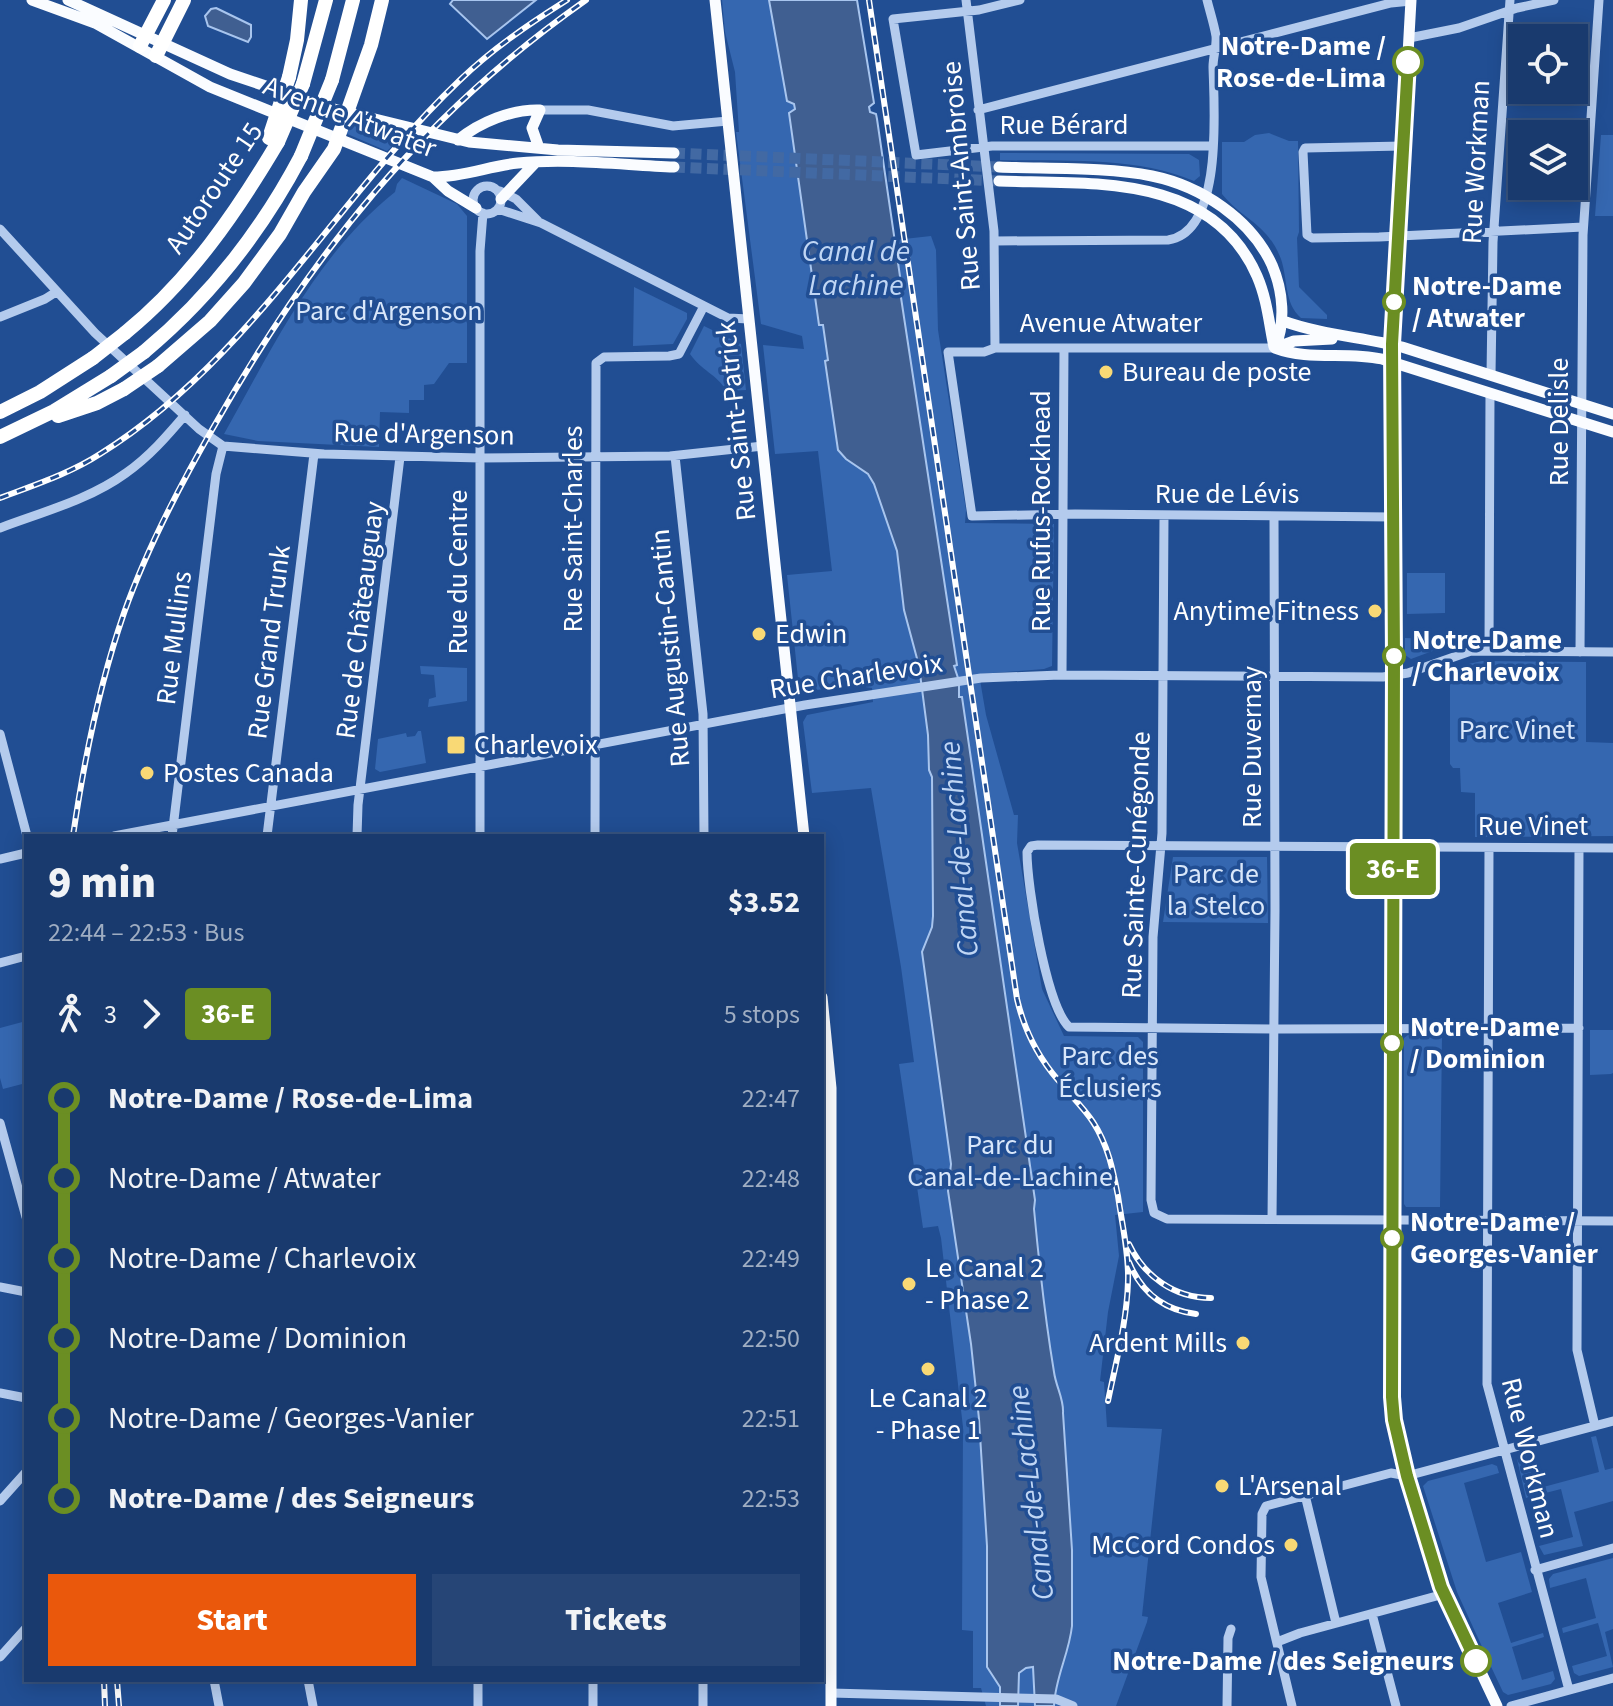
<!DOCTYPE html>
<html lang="en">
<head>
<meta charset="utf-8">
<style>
  :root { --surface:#193a6e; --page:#264576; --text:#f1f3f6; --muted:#9fadc2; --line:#375481; --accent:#ea580c }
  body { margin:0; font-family:"Source Sans 3",sans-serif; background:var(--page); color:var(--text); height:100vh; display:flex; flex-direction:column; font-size:30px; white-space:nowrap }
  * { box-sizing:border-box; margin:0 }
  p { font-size:26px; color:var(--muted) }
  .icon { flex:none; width:44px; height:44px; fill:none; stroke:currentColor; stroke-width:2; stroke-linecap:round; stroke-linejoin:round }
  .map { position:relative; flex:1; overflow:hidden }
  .sheet { position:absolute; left:24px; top:834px; width:800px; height:848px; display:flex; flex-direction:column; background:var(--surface); border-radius:0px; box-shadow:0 4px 20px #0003,0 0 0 2px var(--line) }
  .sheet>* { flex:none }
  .badge { padding:0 16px; border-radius:6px; font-size:28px; line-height:52px }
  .controls { position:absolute; left:1508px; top:24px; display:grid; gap:16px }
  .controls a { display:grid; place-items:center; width:80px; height:80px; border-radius:0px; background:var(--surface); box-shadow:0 4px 20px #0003,0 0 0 2px var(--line); font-size:40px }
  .map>.badge { position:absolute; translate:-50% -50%; box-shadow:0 0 0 4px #fff }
  .legs { display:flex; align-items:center; gap:12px; height:88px; padding:0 24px; font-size:26px }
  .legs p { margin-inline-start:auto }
  .summary { display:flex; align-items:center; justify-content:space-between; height:136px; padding:0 24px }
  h1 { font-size:44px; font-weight:800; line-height:60px }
  .button { display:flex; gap:16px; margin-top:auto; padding:16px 24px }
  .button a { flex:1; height:92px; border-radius:0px; background:var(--accent); color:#fff; font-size:32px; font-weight:800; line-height:92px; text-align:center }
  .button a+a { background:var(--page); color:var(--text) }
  ul { padding:0 24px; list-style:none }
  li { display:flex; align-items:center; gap:28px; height:80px; font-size:30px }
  li i { display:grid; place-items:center; width:12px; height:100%; margin:0 10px; background:currentColor }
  li i::after { content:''; width:20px; height:20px; margin:-10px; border:6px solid; border-radius:50%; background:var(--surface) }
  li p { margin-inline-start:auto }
  li:first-child i { background:linear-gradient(#0000 50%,currentColor 0) }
  li:last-child i { background:linear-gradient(currentColor 50%,#0000 0) }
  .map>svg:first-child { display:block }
  .green { fill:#3567b0 }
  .water { fill:#405f91; stroke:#a8c5ee; stroke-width:2 }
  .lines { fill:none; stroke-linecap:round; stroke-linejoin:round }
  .major-tunnel { stroke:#4269a3; stroke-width:11; stroke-dasharray:11 5.5; stroke-linecap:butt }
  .minor { stroke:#b4cbed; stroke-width:9 }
  .major { stroke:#fafcff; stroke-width:11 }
  .highway { stroke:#fff; stroke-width:14 }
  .rail-casing { stroke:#fff; stroke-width:6 }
  .rail { stroke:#214e93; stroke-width:3; stroke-dasharray:9; stroke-linecap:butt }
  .highway-bridge { stroke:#fff; stroke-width:14 }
  .line-1-casing { stroke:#fff; stroke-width:18 }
  .line-1 { stroke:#6b8e23; stroke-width:12 }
  .stop-1-dot { fill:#fff; stroke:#6b8e23; stroke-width:4 }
  .poi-dot { fill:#f9d975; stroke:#214e93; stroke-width:3 }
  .labels { text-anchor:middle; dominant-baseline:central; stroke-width:7; stroke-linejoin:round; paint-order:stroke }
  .stop-label { font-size:28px; font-weight:bold; fill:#fff; stroke:#214e93; text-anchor:start }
  .street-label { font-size:28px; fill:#fff; stroke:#214e93 }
  .park-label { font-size:28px; fill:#d9e7fa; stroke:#214e93 }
  .poi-label { font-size:28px; fill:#fff; stroke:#214e93; text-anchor:start }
  .water-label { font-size:30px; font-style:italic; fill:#c0d6f4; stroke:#214e93 }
</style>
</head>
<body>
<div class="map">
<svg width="1613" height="1706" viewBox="0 0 1613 1706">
  <rect width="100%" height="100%" fill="#214e93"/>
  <path class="green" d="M722 0H857L874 103 869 107 870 112 876 114 895 240 931 236 936 250 938 330 966 510 965 523 1054 524 1052 666 1044 669 979 674 986 715 1014 815H1018L1017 843 1042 989 1064 1036 1138 1037 1143 1042V1212L1115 1215 1119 1256 1108 1312 1100 1381 1104 1382 1107 1427 1162 1429 1142 1616 1148 1617 1147 1622 1116 1706H986L981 1688H973V1631L962 1630 963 1427 941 1238 938 1226 923 1228 899 1064 914 1062 901 967 871 788 812 793 803 722 807 715 873 702 872 688 851 685 803 692 799 688 787 575 832 571 818 451 775 454 763 345 804 349 802 336 761 324 736 132H739L735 72 725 32Z
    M350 120 405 134 387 151 345 133Z
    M1269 133 1289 141H1298L1299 232 1297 238 1299 287 1327 315V319L1301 318C1284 303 1288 280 1281 259 1267 223 1243 220 1222 194V142H1244L1255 135Z
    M1601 135H1613V216H1595Z
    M1000 153 1189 154 1199 160 1200 176 1194 181C1134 156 1064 162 1000 160Z
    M402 178 457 204 467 216V363H449L434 384 424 385V400H409V413L380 412 379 447 258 441 224 434C273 347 316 255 395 192L397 184Z
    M634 287 687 313V319L673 344 633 346Z
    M704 326 741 344 746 390 727 391C715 373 702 371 690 354Z
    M1407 573H1445V613L1407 614Z
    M1405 638 1462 640 1411 659 1405 655Z
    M1482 661 1586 662V742L1613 743V836L1475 837V793L1461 792 1460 768H1453L1450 764V668Z
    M420 666 467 668V701L428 707 429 699 436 697 434 675 421 674Z
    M418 731H421L426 763 380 772 375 769 378 739 406 733 407 737 415 736Z
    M1173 857H1267L1268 923 1163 922Z
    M26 1021V1083L3 1089 0 1078V1028Z
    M1590 1030H1613V1073L1611 1074 1590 1075Z
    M1408 1035H1442L1440 1207H1406L1404 1204V1038Z
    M1596 1436 1605 1470 1613 1468V1501L1574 1512 1583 1546 1544 1555 1539 1546 1573 1537 1561 1489 1526 1498 1517 1459 1526 1455 1536 1489 1599 1472 1591 1437Z
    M1492 1464 1497 1466 1499 1473 1464 1483 1486 1562 1521 1552 1532 1592 1498 1603 1511 1643 1543 1633 1544 1637 1512 1647 1522 1680 1553 1671 1555 1679 1551 1684 1508 1695 1503 1692 1486 1656 1488 1654 1484 1651 1457 1592 1423 1486 1428 1481Z
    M1613 1558V1629L1605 1632 1613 1667 1579 1676 1574 1673 1572 1666 1607 1656 1598 1623 1563 1633 1562 1628 1596 1618 1586 1578 1550 1588 1549 1579 1553 1574Z"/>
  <path class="water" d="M453 0H536L487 39 450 4Z
    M769 0H857L874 103 869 107 870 112 876 114 877 119 902 290 900 291 957 665 954 666 959 681V697H962L1035 1200 1034 1209C1039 1263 1045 1318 1054 1372 1056 1387 1064 1399 1063 1413L1072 1550V1626C1069 1654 1055 1678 1054 1706H1035L1033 1667 1026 1668 1019 1673 1018 1706H1000V1687L987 1667V1546L979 1419 971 1344 948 1191 951 1164 922 952 932 927 933 916 932 777 929 770 928 735 919 666 904 610 897 551 874 484 868 474 846 459 838 450 825 361 828 360 823 325H819L789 113 795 109 794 104 787 101Z
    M216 8 251 25V37L248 42 208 26 205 16 211 9Z"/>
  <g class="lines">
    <path class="major-tunnel" d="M674 153 999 167
      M674 167 999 181"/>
    <path class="minor" d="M966 0 994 231 995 348
      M1020 0 979 10 893 19 916 155 992 146H1213
      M1409 38 1459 28 1517 8 1554 0
      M540 110H588L673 126 728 121
      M978 110 1391 3 1411 1
      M1403 146 1305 148 1303 152 1307 235 1312 238 1379 237 1583 227
      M473 200a14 14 0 1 1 28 0a14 14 0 1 1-28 0Z
      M500 191 516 199 538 221
      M498 209 541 223 728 318 749 319
      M0 229 95 333 199 429 223 446 324 454 480 458 670 456 763 446
      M995 241 1168 240C1224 232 1214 107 1213 67 1213 56 1217 46 1216 36 1214 24 1210 12 1207 0
      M0 317 45 299 56 292
      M1275 348H995L984 352H948L972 516 1075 514 1392 517
      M1491 375 1493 242 1510 0
      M675 456 703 714 704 836
      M1164 516 1162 833 1153 937 1151 1200 1154 1213 1167 1219 1613 1221
      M0 528C42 512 89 500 126 473 149 457 167 436 185 415
      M1489 650 1490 393
      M1580 652 1583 235 1599 0
      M1062 675 1064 348
      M0 734 27 836
      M114 836 805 705 981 678 1060 675 1383 677 1408 673 1471 651 1613 652
      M172 836 216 474 223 446
      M267 836 314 454
      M357 836 358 805 400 457
      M480 836V251L483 213
      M595 836 596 363 604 357 669 356 679 354 704 306
      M1489 848 1487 1384 1569 1690
      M1579 848 1577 1350 1595 1426
      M0 859 26 853
      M0 963 26 956
      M1579 1028 1282 1029 1069 1027C1046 1005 1027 886 1027 852L1031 846 1038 845 1613 848
      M0 1123 26 1217
      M1272 1219 1275 910 1274 516
      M0 1287 26 1292
      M0 1393 26 1398
      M1305 1495 1336 1623
      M0 1501 26 1472
      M1535 1570 1613 1548
      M1372 1614 1396 1706
      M1277 1642 1300 1633 1444 1594
      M0 1657 26 1628
      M214 1680 219 1706
      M308 1680 313 1706
      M478 1680V1706
      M593 1680V1706
      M831 1693 1056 1699 1073 1706
      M703 1706V1680
      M1227 1706 1228 1638 1231 1629
      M1292 1706 1261 1577 1262 1514 1266 1506 1391 1473 1407 1476 1418 1473 1613 1421
      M1511 1706 1613 1678"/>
    <path class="major" d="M32 0 95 23 210 87 433 177C464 177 489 166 518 163 569 158 623 165 674 167
      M68 0 230 74 334 109 469 142 558 150 674 153
      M715 0 804 836
      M1411 0 1392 344 1394 659 1392 1405 1407 1476 1444 1594 1497 1706
      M458 140C480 122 512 109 540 110L532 128 539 148
      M999 167C1046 169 1108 167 1152 176 1201 186 1251 219 1272 265 1283 291 1286 322 1275 348
      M433 177 448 191 476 208
      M999 181C1092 184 1212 173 1257 276 1267 299 1269 323 1274 347
      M501 199 536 162
      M1283 321C1322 335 1362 337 1402 347L1613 414
      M1275 348C1309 361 1346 351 1382 359L1613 432
      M1275 348 1294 341 1332 339
      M822 997 831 1088V1706"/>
    <path class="highway" d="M140 46 164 0
      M156 56 184 0
      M289 77 297 40 301 0
      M332 80 353 0
      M303 84 326 0
      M125 333C190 280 236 213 278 142
      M144 352C210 297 261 232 301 156
      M158 366 210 321 244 283 280 234 304 192 334 149 371 45 382 0
      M0 412 40 392 93 358
      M58 416 97 403 124 389
      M0 437 54 411 111 376"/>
    <g class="rail-casing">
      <path id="rail" d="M869 0 1017 999C1024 1029 1038 1057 1058 1080 1069 1094 1083 1107 1093 1122 1108 1145 1113 1170 1118 1196 1122 1224 1129 1253 1128 1281 1127 1321 1116 1362 1108 1401
        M0 498C34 485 69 474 100 454 250 361 335 199 460 80 492 49 529 24 567 0
        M73 836C84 760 99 685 124 613 147 548 179 487 213 428 311 255 422 115 586 0
        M1129 1244C1144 1276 1174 1298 1211 1298
        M1129 1262C1141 1292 1164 1310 1196 1314
        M104 1680 105 1706
        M117 1680 119 1706"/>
    </g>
    <use href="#rail" class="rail"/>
    <path class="highway-bridge" d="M269 138 289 77
      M278 142 303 84
      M301 156 332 80
      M93 358 125 333
      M111 376 144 352
      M124 389 158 366"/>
  </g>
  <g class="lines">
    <g class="line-1-casing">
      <path id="line-1" d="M1408 62 1392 344 1394 659 1392 1397 1394 1420 1407 1476 1441 1587 1476 1661"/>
    </g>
    <use href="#line-1" class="line-1"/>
  </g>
  <g class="stop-1-dot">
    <circle cx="1408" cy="62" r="14"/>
    <circle cx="1394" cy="302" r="10"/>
    <circle cx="1394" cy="656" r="10"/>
    <circle cx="1392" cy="1043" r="10"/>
    <circle cx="1392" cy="1238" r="10"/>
    <circle cx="1476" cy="1661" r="14"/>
  </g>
  <g class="poi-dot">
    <circle cx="1106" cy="372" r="8"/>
    <circle cx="1375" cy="611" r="8"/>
    <circle cx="759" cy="634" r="8"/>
    <rect x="446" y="735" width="20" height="20" rx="4"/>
    <circle cx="147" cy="773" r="8"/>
    <circle cx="909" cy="1284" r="8"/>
    <circle cx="1243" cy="1343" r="8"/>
    <circle cx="928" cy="1369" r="8"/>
    <circle cx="1222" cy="1486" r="8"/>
    <circle cx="1291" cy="1545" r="8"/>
  </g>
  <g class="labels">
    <g class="stop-label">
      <text x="1386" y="46" text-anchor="end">Notre-Dame /<tspan x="1386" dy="32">Rose-de-Lima</tspan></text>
      <text x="1412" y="286">Notre-Dame<tspan x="1412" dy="32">/ Atwater</tspan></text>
      <text x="1412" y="640">Notre-Dame<tspan x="1412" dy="32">/ Charlevoix</tspan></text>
      <text x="1410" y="1027">Notre-Dame<tspan x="1410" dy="32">/ Dominion</tspan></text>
      <text x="1410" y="1222">Notre-Dame /<tspan x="1410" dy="32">Georges-Vanier</tspan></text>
      <text x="1454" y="1661" text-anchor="end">Notre-Dame / des Seigneurs</text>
    </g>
    <g class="street-label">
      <text transform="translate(350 117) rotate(21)">Avenue Atwater</text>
      <text x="1064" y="125">Rue Bérard</text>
      <text transform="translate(1476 162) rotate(-87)">Rue Workman</text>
      <text transform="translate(961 176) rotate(-95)">Rue Saint-Ambroise</text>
      <text transform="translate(214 188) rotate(-56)">Autoroute 15</text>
      <text x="1111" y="323">Avenue Atwater</text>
      <text transform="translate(736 421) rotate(-96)">Rue Saint-Patrick</text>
      <text transform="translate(1559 422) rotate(-90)">Rue Delisle</text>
      <text transform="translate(424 434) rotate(1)">Rue d'Argenson</text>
      <text x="1227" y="494">Rue de Lévis</text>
      <text transform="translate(1041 511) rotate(-90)">Rue Rufus-Rockhead</text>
      <text transform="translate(573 529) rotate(-90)">Rue Saint-Charles</text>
      <text transform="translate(458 572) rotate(-90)">Rue du Centre</text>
      <text transform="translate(360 620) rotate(-83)">Rue de Châteauguay</text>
      <text transform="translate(174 638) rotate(-83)">Rue Mullins</text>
      <text transform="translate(269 642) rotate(-83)">Rue Grand Trunk</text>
      <text transform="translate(670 648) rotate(-95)">Rue Augustin-Cantin</text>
      <text transform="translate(856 676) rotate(-9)">Rue Charlevoix</text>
      <text transform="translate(1252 747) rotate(-90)">Rue Duvernay</text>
      <text x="1533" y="826">Rue Vinet</text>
      <text transform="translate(1136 865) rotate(-88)">Rue Sainte-Cunégonde</text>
      <text transform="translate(1530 1458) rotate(76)">Rue Workman</text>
    </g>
    <g class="park-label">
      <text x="389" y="311">Parc d'Argenson</text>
      <text x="1517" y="730">Parc Vinet</text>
      <text x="1216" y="874">Parc de<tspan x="1216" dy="32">la Stelco</tspan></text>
      <text x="1110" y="1056">Parc des<tspan x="1110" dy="32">Éclusiers</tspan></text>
      <text x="1010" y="1145">Parc du<tspan x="1010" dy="32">Canal-de-Lachine</tspan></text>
    </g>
    <g class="poi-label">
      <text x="1122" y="372">Bureau de poste</text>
      <text x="1359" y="611" text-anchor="end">Anytime Fitness</text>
      <text x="775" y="634">Edwin</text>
      <text x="474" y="745">Charlevoix</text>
      <text x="163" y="773">Postes Canada</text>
      <text x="925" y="1268">Le Canal 2<tspan x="925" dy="32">- Phase 2</tspan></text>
      <text x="1227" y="1343" text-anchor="end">Ardent Mills</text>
      <text x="928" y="1398" text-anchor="middle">Le Canal 2<tspan x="928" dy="32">- Phase 1</tspan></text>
      <text x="1238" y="1486">L'Arsenal</text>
      <text x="1275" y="1545" text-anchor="end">McCord Condos</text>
    </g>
    <g class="water-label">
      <text x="856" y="251">Canal de<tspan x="856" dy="34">Lachine</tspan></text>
      <text transform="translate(959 849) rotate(-95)">Canal-de-Lachine</text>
      <text transform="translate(1031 1493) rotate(-97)">Canal-de-Lachine</text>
    </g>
  </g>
</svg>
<div class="controls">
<a><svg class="icon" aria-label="locate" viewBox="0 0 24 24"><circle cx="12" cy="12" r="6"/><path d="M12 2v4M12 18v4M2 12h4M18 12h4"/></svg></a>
<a><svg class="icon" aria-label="layers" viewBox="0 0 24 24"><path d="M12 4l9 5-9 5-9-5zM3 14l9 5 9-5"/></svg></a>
</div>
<b class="badge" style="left:1393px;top:869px;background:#6b8e23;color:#fff">36-E</b>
<section class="sheet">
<div class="summary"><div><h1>9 min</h1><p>22:44 – 22:53 · Bus</p></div><b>$3.52</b></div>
<div class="legs"><svg class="icon" aria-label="walk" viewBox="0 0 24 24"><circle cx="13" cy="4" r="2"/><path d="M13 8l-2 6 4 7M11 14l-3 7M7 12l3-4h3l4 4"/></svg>3<svg class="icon" aria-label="forward" viewBox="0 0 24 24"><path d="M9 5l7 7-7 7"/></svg><b class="badge" style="background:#6b8e23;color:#fff">36-E</b><p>5 stops</p></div>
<ul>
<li><i style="color:#6b8e23"></i><b>Notre-Dame / Rose-de-Lima</b><p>22:47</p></li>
<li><i style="color:#6b8e23"></i><span>Notre-Dame / Atwater</span><p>22:48</p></li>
<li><i style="color:#6b8e23"></i><span>Notre-Dame / Charlevoix</span><p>22:49</p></li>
<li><i style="color:#6b8e23"></i><span>Notre-Dame / Dominion</span><p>22:50</p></li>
<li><i style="color:#6b8e23"></i><span>Notre-Dame / Georges-Vanier</span><p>22:51</p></li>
<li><i style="color:#6b8e23"></i><b>Notre-Dame / des Seigneurs</b><p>22:53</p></li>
</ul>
<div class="button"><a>Start</a><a>Tickets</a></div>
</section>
</div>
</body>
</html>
